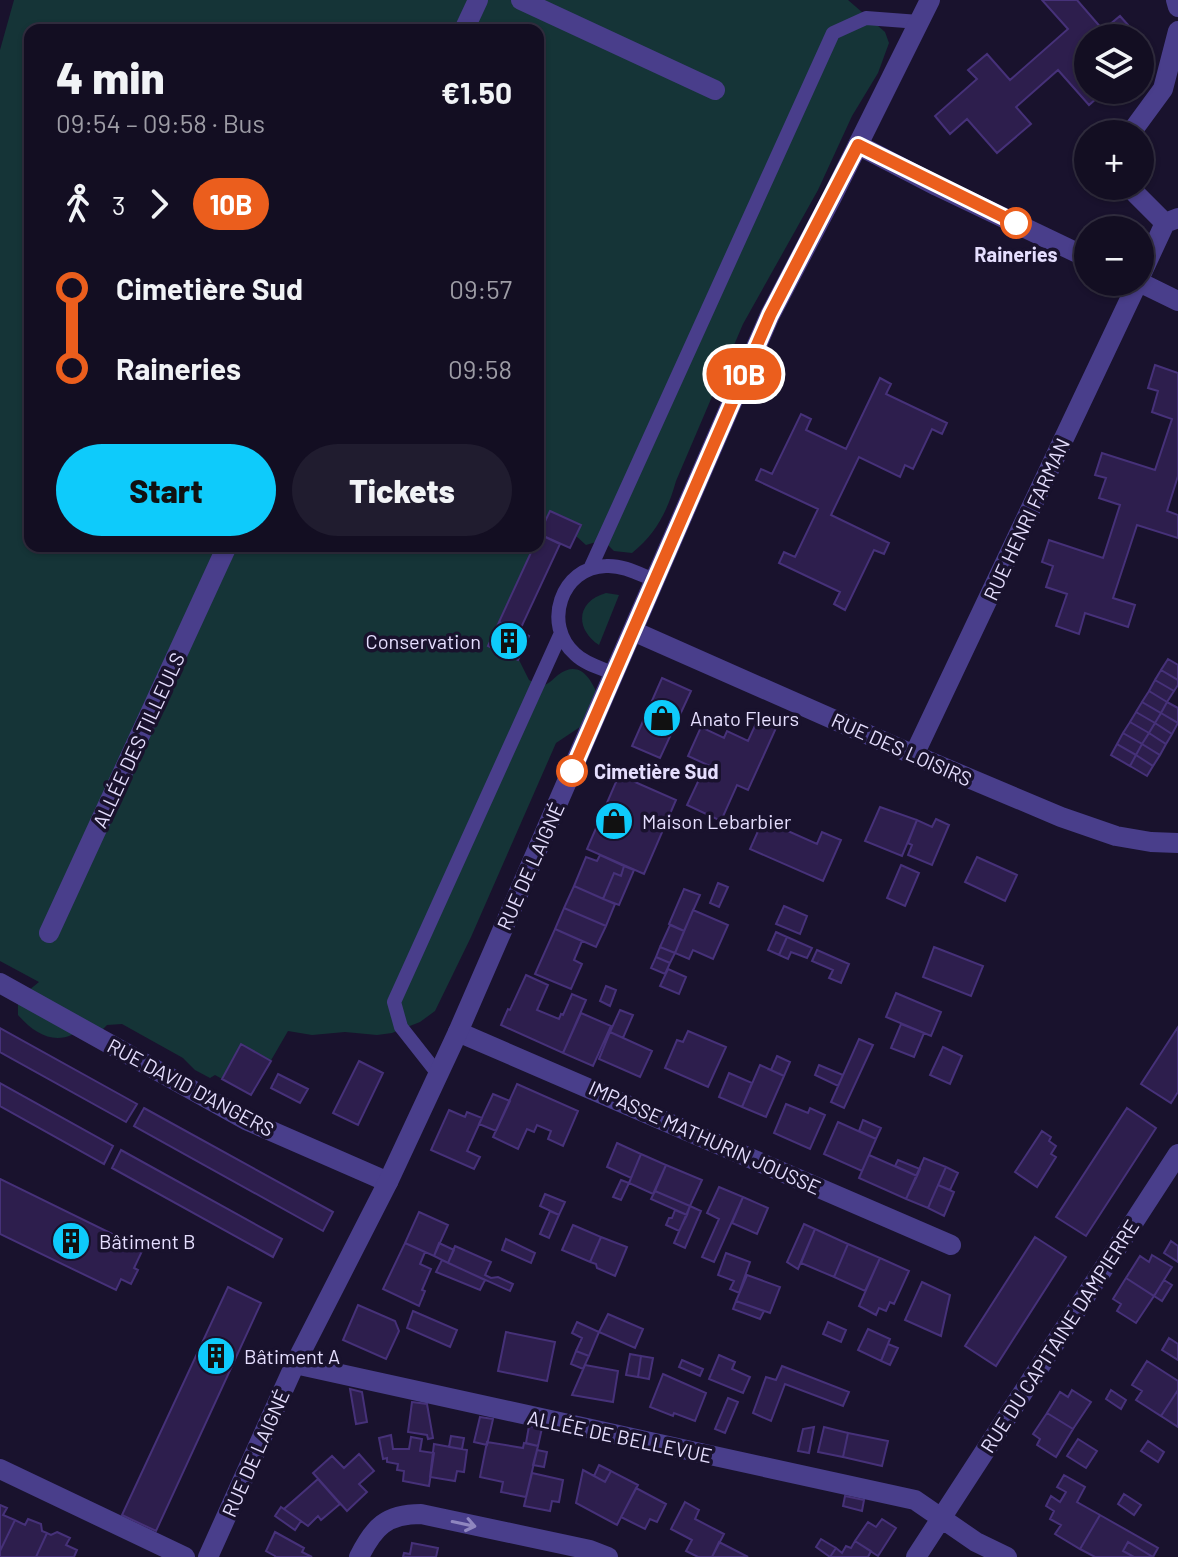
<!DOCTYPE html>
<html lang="en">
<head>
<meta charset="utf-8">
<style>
  :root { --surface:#130e22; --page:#201c2f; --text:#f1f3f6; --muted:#9d9ca5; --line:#322e40; --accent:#0ecbfb }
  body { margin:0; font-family:Barlow,sans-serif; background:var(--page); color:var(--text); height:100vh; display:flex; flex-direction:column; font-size:30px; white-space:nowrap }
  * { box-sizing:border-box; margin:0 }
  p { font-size:26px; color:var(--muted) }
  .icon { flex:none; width:44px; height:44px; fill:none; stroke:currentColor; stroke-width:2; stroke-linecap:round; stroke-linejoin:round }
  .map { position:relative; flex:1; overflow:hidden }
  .drawer { position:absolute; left:24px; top:24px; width:520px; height:528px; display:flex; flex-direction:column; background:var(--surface); border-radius:16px; box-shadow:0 2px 6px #0004,0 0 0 2px var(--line) }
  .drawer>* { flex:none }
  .badge { padding:0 16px; border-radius:26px; font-size:28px; line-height:52px }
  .controls { position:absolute; left:1074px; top:24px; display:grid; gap:16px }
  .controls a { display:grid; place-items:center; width:80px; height:80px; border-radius:50%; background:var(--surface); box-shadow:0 2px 6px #0004,0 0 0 2px var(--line); font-size:40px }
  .map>.badge { position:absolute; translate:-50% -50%; box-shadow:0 0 0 4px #fff }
  .legs { display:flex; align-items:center; gap:12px; height:88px; padding:0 32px; font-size:26px }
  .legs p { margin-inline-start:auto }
  .summary { display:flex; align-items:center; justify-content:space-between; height:136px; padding:0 32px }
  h1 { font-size:44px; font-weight:800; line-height:60px }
  .action { display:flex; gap:16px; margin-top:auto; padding:16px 32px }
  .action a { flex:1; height:92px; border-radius:48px; background:var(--accent); color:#111; font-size:32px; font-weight:800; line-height:92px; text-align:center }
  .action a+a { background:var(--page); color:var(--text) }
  ul { padding:0 32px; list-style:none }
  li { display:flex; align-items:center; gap:28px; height:80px; font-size:30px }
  li i { display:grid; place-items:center; width:12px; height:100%; margin:0 10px; background:currentColor }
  li i::after { content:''; width:20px; height:20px; margin:-10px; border:6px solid; border-radius:50%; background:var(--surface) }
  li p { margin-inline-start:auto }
  li:first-child i { background:linear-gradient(#0000 50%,currentColor 0) }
  li:last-child i { background:linear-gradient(currentColor 50%,#0000 0) }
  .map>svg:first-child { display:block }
  .green { fill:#153437; fill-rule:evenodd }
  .building { fill:#2d1e4d; stroke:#463179; stroke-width:2 }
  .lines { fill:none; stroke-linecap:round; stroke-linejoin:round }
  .service { stroke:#493e8b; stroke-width:14 }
  .pedestrian { stroke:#493e8b; stroke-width:20 }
  .minor { stroke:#493e8b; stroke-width:20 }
  .tertiary { stroke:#493e8b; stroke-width:20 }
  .oneway { stroke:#8f86bf }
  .line-1-casing { stroke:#fff; stroke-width:18 }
  .line-1 { stroke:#eb5e1d; stroke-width:12 }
  .stop-1-dot { fill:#fff; stroke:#eb5e1d; stroke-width:4 }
  .labels { text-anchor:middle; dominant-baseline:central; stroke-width:7; stroke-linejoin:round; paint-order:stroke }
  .stop-label { font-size:20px; font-weight:bold; fill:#e5defe; stroke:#19122d }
  .street-label { font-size:20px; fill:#e5defe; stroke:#19122d }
  .poi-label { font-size:20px; fill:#e5defe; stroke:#19122d; text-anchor:start }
</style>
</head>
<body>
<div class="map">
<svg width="1178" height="1557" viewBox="0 0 1178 1557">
  <rect width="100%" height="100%" fill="#19122d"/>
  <path class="green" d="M14 0H848L885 32 889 43 878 73 852 116 818 190 743 324 676 481C668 510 656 534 632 553L614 551 603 540 586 545 576 536 570 548 560 544 519 631 529 636 519 660 529 680 541 686C549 684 552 680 558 675 579 659 591 678 598 696L586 723 556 743 471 937 435 1011 420 1022 392 1033 377 1035 345 1032 312 1035 288 1031 251 1095 215 1075 210 1078 195 1070 183 1058 122 1024 107 1025 102 1030 87 1025C62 1047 39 1039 18 1015V999L39 982 0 961V50ZM30 30H538V546H30Z
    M606 593 619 595 599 645C574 628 577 601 606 593Z"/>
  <path class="building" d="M1042 0H1077L1103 30 1120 16 1136 34 1131 38H1088V90H1106L1089 105 1058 70 1016 107 1031 124 997 153 967 119 950 134 935 116 977 79 968 70 987 54 1010 80 1068 29Z
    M1155 365 1178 373V476L1167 511 1178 515V538L1137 525 1113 598 1135 605 1128 627 1085 613 1079 634 1056 626 1067 594 1046 587 1053 566 1042 562 1049 540 1103 558 1120 505 1099 498 1106 478 1095 475 1102 453 1155 470 1172 419 1152 412 1158 391 1148 388Z
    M880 378 891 384 886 394 947 423 942 434 932 429 913 469 905 465 900 477 859 457 831 515 889 543 884 554 874 550 845 610 834 604 840 592 779 563 784 552 795 557 818 509 756 480 761 469 772 474 801 414 811 419 806 430 846 449Z
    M550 511 581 525 570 548 539 534Z
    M539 534 560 544 519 632 499 622 534 546H538Z
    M499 622 529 636 518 660 488 646Z
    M1168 659 1178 665V680L1161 670Z
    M1161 670 1178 680V685L1174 691 1155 680Z
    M662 678 691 691 660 758 632 746Z
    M1155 680 1174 691 1167 702 1149 691Z
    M1149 691 1167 702 1161 713 1142 702Z
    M1142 702 1161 713 1155 723 1136 712Z
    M1167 702 1178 708V723L1161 713Z
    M1136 712 1155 723 1149 733 1130 722Z
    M1161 713 1178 723 1172 734 1155 723Z
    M758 719 776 728 748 790 737 785 721 821 687 805 704 769 707 771 710 766 688 756 701 727 724 738 727 731 748 741Z
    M1130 722 1149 733 1142 744 1123 733Z
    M1155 723 1172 734 1166 744 1149 733Z
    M1123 733 1142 744 1136 755 1117 744Z
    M1149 733 1166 744 1160 755 1142 744Z
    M1117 744 1136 755 1130 766 1111 755Z
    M1142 744 1160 755 1153 766 1136 755Z
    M1136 755 1153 766 1147 776 1130 766Z
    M619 775 676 800 644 874 587 849Z
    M880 807 917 820 902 856 865 841Z
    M936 819 949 825 932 865 908 855 912 845 908 843 917 820 932 827Z
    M763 820 817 844 822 832 841 840 823 881 750 849Z
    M600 855 624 866 621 876 614 873 603 899 574 886 586 857 597 861Z
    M977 857 1017 875 1005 901 965 882Z
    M901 865 919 873 905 906 887 898Z
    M624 866 634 870 619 905 603 899 614 873 621 876Z
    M718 883 728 887 719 907 710 903Z
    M574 886 615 904 606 926 564 908Z
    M684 889 700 895 684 931 669 924Z
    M784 906 807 916 800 934 776 924Z
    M564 908 606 926 596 947 555 929Z
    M693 910 728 925 713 959 693 950 689 959 675 953Z
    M670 925 684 931 675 953 660 947Z
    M555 929 582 941 574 960 582 964 571 989 535 974Z
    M776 932 787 937 779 955 768 950Z
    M787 937 812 948 807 958 791 952 788 959 779 955Z
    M660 947 675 953 670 963 656 957Z
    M934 947 983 966 971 996 923 977Z
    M817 950 849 964 841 983 829 978 833 970 812 961Z
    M656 957 670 963 665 974 651 968Z
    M668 969 686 977 679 994 660 986Z
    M526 975 548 985 537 1010 559 1019 561 1014 563 1015 572 994 586 1000 563 1053 501 1025 508 1009 510 1010Z
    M606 986 616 990 610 1006 600 1001Z
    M896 993 941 1012 931 1036 886 1017Z
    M620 1010 633 1015 623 1038 610 1032Z
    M581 1013 611 1026 593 1066 563 1053Z
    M901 1024 924 1033 914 1057 891 1048Z
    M1178 1027V1092L1171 1103 1141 1084Z
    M0 1028 137 1104 126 1122 0 1052Z
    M688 1031 726 1047 708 1087 665 1068 677 1040 683 1042Z
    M610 1032 652 1051 640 1077 599 1059Z
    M859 1039 873 1045 844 1108 831 1102Z
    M241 1044 271 1061 251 1095 222 1079Z
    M943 1047 962 1056 950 1084 930 1075Z
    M777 1056 790 1062 784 1076 771 1070Z
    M359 1061 383 1073 358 1125 333 1113Z
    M760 1065 784 1076 766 1117 742 1107Z
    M819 1065 843 1075 838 1086 815 1075Z
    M729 1073 752 1083 742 1107 719 1097Z
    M278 1074 308 1089 300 1103 271 1088Z
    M0 1083 113 1146 104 1164 0 1106Z
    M517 1084 578 1111 563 1146 548 1139 551 1131 537 1125 534 1132 527 1129 518 1149 493 1137Z
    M493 1094 510 1101 496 1131 479 1124Z
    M786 1104 808 1113 810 1108 825 1115 810 1149 774 1133Z
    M144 1108 333 1212 323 1231 134 1126Z
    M1127 1108 1156 1128 1086 1236 1056 1217Z
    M449 1110 465 1117 467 1112 482 1118 467 1151 480 1157 474 1169 431 1150Z
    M863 1120 881 1128 876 1139 859 1131Z
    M838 1122 876 1139 862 1171 824 1154Z
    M1042 1131 1051 1137 1049 1141 1056 1146 1051 1154 1056 1157 1037 1187 1015 1172Z
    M617 1143 641 1154 631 1178 607 1167Z
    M121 1150 282 1239 273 1257 112 1168Z
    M641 1154 666 1165 653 1194 629 1183Z
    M869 1155 917 1176 906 1199 859 1178Z
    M924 1158 946 1167 928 1208 906 1199Z
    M898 1160 920 1169 917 1176 895 1166Z
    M666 1165 702 1180 690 1206 655 1191Z
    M946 1167 958 1173 950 1190 938 1185Z
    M0 1179 143 1249 134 1268 138 1270 131 1284 121 1279 116 1290 0 1234Z
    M621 1180 629 1183 621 1200 613 1197Z
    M938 1185 954 1192 944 1216 928 1208Z
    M719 1187 743 1197 714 1262 702 1257 719 1219 707 1213Z
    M655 1191 690 1206 687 1215 651 1199Z
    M545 1194 565 1202 559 1215 540 1206Z
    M743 1197 768 1208 757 1234 732 1223Z
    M690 1206 701 1211 685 1248 674 1243Z
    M675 1210 687 1215 679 1231 666 1225 669 1218H672Z
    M550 1211 559 1215 549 1238 540 1234Z
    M419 1212 448 1225 434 1256 405 1243Z
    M804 1224 815 1229 798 1269 787 1262Z
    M573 1225 601 1237 590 1262 562 1250Z
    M815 1229 848 1244 834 1277 801 1263Z
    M601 1237 627 1247 615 1276 597 1268 596 1264 590 1262Z
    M1035 1237 1066 1257 996 1366 965 1346Z
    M506 1239 535 1253 531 1263 502 1250Z
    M1171 1241 1178 1246V1262L1164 1253Z
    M405 1243 425 1252 420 1264 431 1269 422 1290 425 1291 419 1306 383 1289Z
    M439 1243 454 1250 448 1263 434 1256Z
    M848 1244 880 1258 865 1291 834 1277Z
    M455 1246 491 1262 485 1275 491 1278 498 1277 513 1284 510 1291 448 1263Z
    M726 1253 750 1262 739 1293 730 1289 734 1281 718 1275Z
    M1152 1255 1172 1267 1154 1296 1126 1278 1140 1256 1149 1262Z
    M880 1258 909 1271 894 1304 890 1302 886 1311 879 1308 876 1315 859 1306Z
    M442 1260 485 1280 480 1290 436 1272Z
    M747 1275 780 1287 770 1313 736 1301Z
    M1126 1278 1154 1296 1136 1323 1117 1311 1121 1304 1113 1299Z
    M1164 1280 1172 1285 1162 1301 1154 1296Z
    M922 1282 950 1295 941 1336 905 1320Z
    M228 1287 261 1303 156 1531 122 1515Z
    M736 1301 764 1311 760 1319 733 1309Z
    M358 1305 395 1321 399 1331 386 1359 343 1340Z
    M413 1311 457 1330 450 1347 407 1328Z
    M608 1314 643 1329 635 1348 599 1332Z
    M577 1322 599 1332 589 1356 576 1351 582 1338 572 1333Z
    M828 1322 846 1330 841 1342 823 1334Z
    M868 1329 890 1339 881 1361 858 1350Z
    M506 1332 555 1342 547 1381 498 1371Z
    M1169 1338 1178 1344V1360L1162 1350Z
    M888 1344 898 1348 890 1365 881 1361Z
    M576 1351 589 1356 583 1369 571 1364Z
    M630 1354 641 1356 638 1377 626 1375Z
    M719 1355 735 1362 732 1369 750 1377 743 1393 709 1379Z
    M641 1356 653 1358 649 1379 638 1377Z
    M682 1360 703 1369 700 1376 679 1367Z
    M1147 1361 1178 1381V1390L1161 1416 1136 1400 1142 1391 1132 1385Z
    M585 1365 618 1371 613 1402 572 1395Z
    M782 1366 849 1392 843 1406 785 1384 771 1421 753 1413 766 1377 776 1380Z
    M663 1374 706 1393 695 1421 674 1413 673 1416 650 1407Z
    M350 1389 362 1392 367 1422 356 1424Z
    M1072 1390 1091 1402 1073 1429 1047 1413 1060 1392 1068 1397Z
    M1111 1390 1126 1400 1121 1409 1106 1399Z
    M1178 1390V1427L1161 1416Z
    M728 1398 738 1402 725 1433 715 1429Z
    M412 1402 427 1404 433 1438 428 1439 427 1435 408 1432Z
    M1047 1413 1073 1429 1056 1457 1037 1445 1040 1439 1033 1434Z
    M480 1417 493 1419 487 1445 474 1442Z
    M529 1426 542 1428 538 1446 526 1443Z
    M814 1427 809 1453 798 1451 803 1429Z
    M824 1427 848 1433 843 1457 818 1452Z
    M848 1433 888 1441 882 1466 843 1457Z
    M391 1435 393 1449H409L411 1437 422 1439 420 1451 434 1453 429 1486 403 1481 404 1471 397 1470 398 1464 387 1462V1458L383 1459 379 1438Z
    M451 1436 464 1438 462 1449 449 1447Z
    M1078 1439 1097 1451 1086 1468 1067 1456Z
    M1148 1441 1164 1452 1158 1462 1141 1451Z
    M487 1442 523 1448 524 1443 538 1446 526 1497 501 1492 503 1482 480 1477Z
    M434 1444 467 1450 464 1472 457 1471 455 1481 430 1477Z
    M537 1450 547 1452 544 1467 533 1465Z
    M359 1454 374 1471 359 1484 367 1492 347 1511 313 1473 332 1456 344 1468Z
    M599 1465 611 1471 605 1482 594 1476Z
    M583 1470 605 1482 611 1471 638 1485 617 1525 576 1503Z
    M532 1473 563 1480 559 1502 552 1501 550 1511 524 1506Z
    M1064 1475 1085 1487 1077 1502 1100 1515 1080 1549 1055 1534 1061 1525 1050 1519 1054 1511 1046 1506 1051 1496 1060 1502 1066 1492 1057 1487Z
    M318 1479 340 1504 321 1520 318 1516 308 1526 284 1509Z
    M636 1488 666 1504 657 1522 650 1519 645 1529 621 1517Z
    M1124 1494 1141 1505 1134 1515 1118 1504Z
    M845 1496 864 1500 862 1511 843 1506Z
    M685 1502 699 1510 695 1519 724 1534 712 1557H698L686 1551 692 1540 671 1529Z
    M0 1505 7 1508 3 1515 15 1520 0 1551Z
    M281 1507 301 1521 295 1530 275 1516Z
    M1100 1515 1158 1548 1153 1557 1128 1542 1123 1551 1134 1557H1095L1080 1549Z
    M28 1519 41 1524 42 1531 47 1533 36 1557H0V1551L15 1520 25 1525Z
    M882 1519 896 1528 878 1556 855 1541 868 1522 876 1527Z
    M57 1532 70 1538 66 1545 77 1550 74 1557H36L47 1533 51 1535Z
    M275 1532 304 1548 302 1552 312 1557H275V1556L266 1551Z
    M821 1539 836 1548 830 1557 816 1547Z
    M855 1541 871 1551 868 1557H830L836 1548 842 1553 846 1546 851 1548Z
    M719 1542 748 1557H712Z
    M1128 1542 1153 1557H1134L1123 1551Z
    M412 1543 438 1548 436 1557H403L404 1553 410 1554Z"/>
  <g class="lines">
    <path class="service" d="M590 569 833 33 866 18 919 22
      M615 674C601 668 585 664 575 654 542 625 561 567 606 566 623 565 639 574 654 580
      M438 1074 401 1027 394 1002 561 633"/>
    <path class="pedestrian" d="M521 0 715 90
      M464 30 478 0
      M49 933 227 546"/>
    <path class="minor" d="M1176 0 1178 7
      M1130 134 1163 89 1178 31
      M858 145 937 186 1088 258
      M1133 186 1136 194 1165 223
      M1140 277 1165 223 1178 218
      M1139 282 1178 301
      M633 631 914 755 1061 817 1116 836 1151 842 1178 843
      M914 755 1138 282
      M0 983 246 1120 388 1182
      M458 1032 951 1245
      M295 1364 915 1500 976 1542 1007 1557
      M0 1469 185 1557
      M359 1557C374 1527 386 1514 421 1514L590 1550 608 1557
      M916 1557 1178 1154"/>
    <path class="tertiary" d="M208 1557 295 1364 388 1182 458 1032 770 315 832 197 930 0"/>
  </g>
  <defs><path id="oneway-shaft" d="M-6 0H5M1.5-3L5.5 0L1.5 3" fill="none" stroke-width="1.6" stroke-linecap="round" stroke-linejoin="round" transform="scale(2)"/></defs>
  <use class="oneway" href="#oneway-shaft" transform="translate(464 1524) rotate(12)"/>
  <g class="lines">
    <g class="line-1-casing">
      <path id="line-1" d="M572 771 770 315 858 145 1016 223"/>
    </g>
    <use href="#line-1" class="line-1"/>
  </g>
  <defs>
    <g id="building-disc" transform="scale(2)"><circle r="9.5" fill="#0ecbfb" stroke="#19122d"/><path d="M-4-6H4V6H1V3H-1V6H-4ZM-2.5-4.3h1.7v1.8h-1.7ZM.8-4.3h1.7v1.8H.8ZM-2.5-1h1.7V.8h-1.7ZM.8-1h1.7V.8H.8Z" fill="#111"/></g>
    <g id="shop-disc" transform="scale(2)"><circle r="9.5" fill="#0ecbfb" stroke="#19122d"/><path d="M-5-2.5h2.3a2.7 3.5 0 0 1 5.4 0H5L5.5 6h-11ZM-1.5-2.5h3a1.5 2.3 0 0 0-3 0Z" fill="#111"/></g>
  </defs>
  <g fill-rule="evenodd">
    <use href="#building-disc" x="509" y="641"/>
    <use href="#shop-disc" x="662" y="718"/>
    <use href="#shop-disc" x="614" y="821"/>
    <use href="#building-disc" x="71" y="1241"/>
    <use href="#building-disc" x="216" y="1356"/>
  </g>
  <g class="stop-1-dot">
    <circle cx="1016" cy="223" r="14"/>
    <circle cx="572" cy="771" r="14"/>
  </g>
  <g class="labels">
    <g class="stop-label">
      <text x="1016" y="254">Raineries</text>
      <text x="594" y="771" text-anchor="start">Cimetière Sud</text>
    </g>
    <g class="street-label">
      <text transform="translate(1026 519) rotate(-65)">RUE HENRI FARMAN</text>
      <text transform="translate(138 740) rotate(-65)">ALLÉE DES TILLEULS</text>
      <text transform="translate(902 749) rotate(24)">RUE DES LOISIRS</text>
      <text transform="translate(530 866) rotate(-66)">RUE DE LAIGNÉ</text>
      <text transform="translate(191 1087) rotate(28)">RUE DAVID D'ANGERS</text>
      <text transform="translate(705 1137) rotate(24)">IMPASSE MATHURIN JOUSSE</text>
      <text transform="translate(1059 1336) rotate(-57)">RUE DU CAPITAINE DAMPIERRE</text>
      <text transform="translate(620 1436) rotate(12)">ALLÉE DE BELLEVUE</text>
      <text transform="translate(255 1453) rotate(-66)">RUE DE LAIGNÉ</text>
    </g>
    <g class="poi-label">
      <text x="481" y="641" text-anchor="end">Conservation</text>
      <text x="690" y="718">Anato Fleurs</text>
      <text x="642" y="821">Maison Lebarbier</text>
      <text x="99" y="1241">Bâtiment B</text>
      <text x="244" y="1356">Bâtiment A</text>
    </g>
  </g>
</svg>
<div class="controls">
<a><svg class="icon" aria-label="layers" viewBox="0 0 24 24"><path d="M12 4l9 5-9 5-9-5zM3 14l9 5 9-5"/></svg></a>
<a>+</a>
<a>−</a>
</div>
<b class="badge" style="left:744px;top:374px;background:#eb5e1d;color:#fff">10B</b>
<section class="drawer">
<div class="summary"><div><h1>4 min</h1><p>09:54 – 09:58 · Bus</p></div><b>€1.50</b></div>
<div class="legs"><svg class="icon" aria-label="walk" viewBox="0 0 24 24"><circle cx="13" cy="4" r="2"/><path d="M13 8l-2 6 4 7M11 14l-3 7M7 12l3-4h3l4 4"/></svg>3<svg class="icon" aria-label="forward" viewBox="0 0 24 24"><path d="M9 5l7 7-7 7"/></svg><b class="badge" style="background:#eb5e1d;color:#fff">10B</b></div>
<ul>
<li><i style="color:#eb5e1d"></i><b>Cimetière Sud</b><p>09:57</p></li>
<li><i style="color:#eb5e1d"></i><b>Raineries</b><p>09:58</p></li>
</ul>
<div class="action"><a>Start</a><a>Tickets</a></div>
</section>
</div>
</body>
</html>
